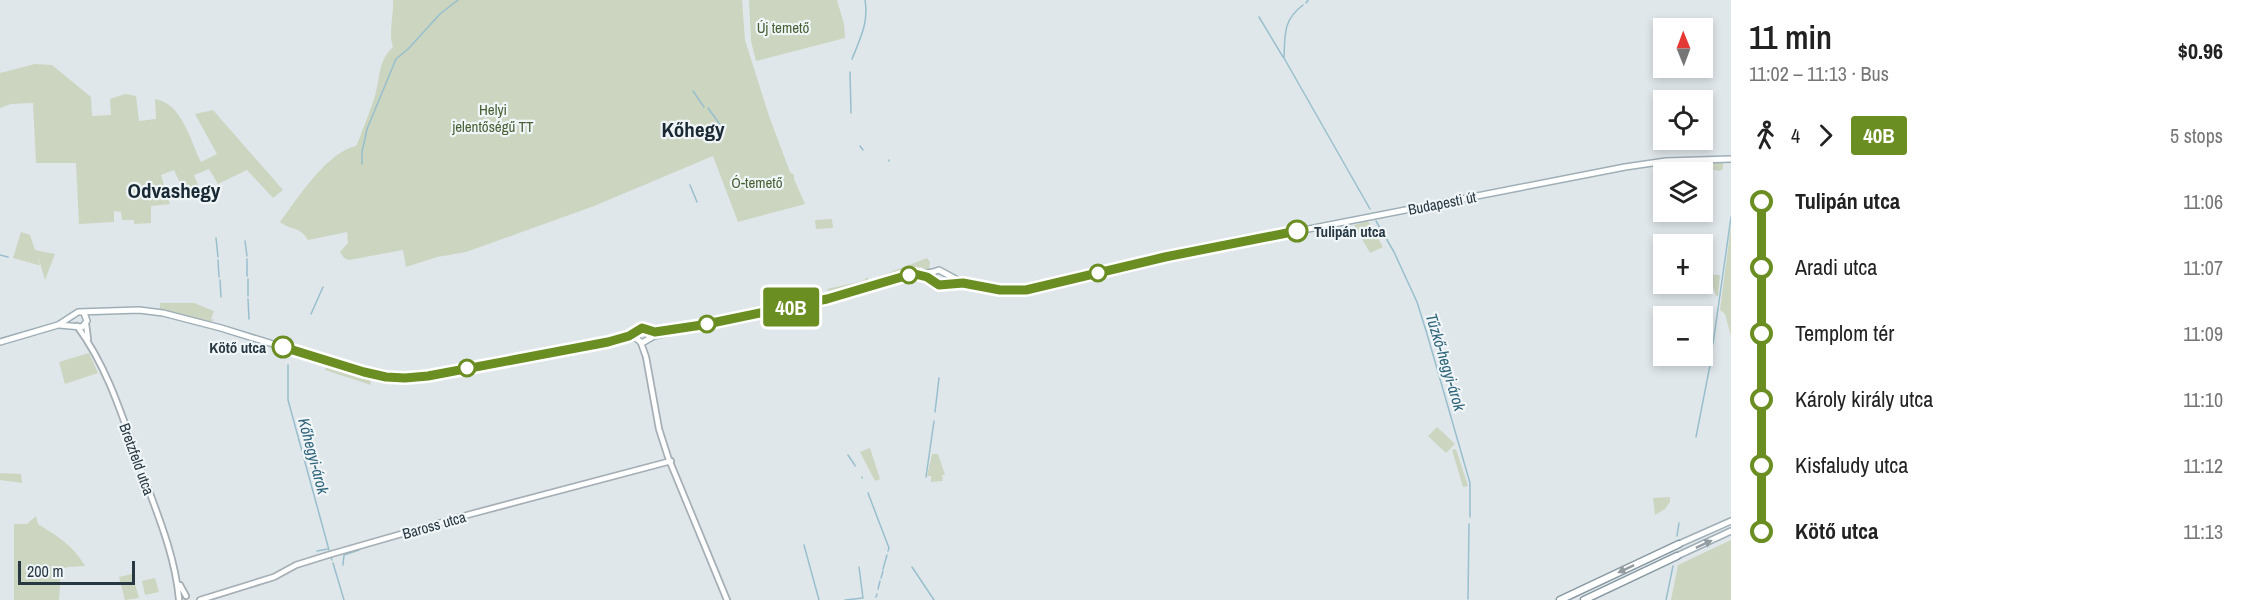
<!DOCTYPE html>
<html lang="en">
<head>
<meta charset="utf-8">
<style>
  :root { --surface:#fff; --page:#f2f2f2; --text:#222; --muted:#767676 }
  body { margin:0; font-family:"Archivo Narrow",sans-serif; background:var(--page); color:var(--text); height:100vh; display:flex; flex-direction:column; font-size:22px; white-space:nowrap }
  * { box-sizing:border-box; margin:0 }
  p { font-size:20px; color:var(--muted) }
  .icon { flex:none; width:33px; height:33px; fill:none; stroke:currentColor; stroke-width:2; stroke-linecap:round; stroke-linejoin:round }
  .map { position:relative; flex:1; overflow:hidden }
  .sheet { display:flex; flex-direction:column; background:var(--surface); width:510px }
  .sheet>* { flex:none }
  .badge { padding:0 12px; border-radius:4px; font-size:21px; line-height:39px }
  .needle { width:39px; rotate:359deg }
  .buttons { position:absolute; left:1653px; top:18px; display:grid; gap:12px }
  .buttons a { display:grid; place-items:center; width:60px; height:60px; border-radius:0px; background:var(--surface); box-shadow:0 3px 9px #0003; font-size:30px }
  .scale { position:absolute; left:18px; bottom:15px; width:117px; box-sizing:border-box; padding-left:6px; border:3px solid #273843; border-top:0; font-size:16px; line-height:21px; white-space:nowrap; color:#273843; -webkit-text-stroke:4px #f0f5f7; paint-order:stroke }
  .map>.badge { position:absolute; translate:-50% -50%; box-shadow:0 0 0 3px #fff }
  .legs { display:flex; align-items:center; gap:9px; height:66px; padding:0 18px; font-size:20px }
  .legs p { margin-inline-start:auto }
  .overview { display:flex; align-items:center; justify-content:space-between; height:102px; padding:0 18px }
  h1 { font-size:33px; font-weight:600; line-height:45px }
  ul { padding:0 18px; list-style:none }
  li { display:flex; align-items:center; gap:21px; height:66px; font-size:22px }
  li i { display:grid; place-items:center; width:9px; height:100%; margin:0 8px; background:currentColor }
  li i::after { content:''; width:15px; height:15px; margin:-8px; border:4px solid; border-radius:50%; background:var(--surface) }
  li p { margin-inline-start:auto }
  li:first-child i { background:linear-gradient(#0000 50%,currentColor 0) }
  li:last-child i { background:linear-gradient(currentColor 50%,#0000 0) }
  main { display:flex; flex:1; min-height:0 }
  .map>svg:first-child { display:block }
  .green { fill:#cbd5c0 }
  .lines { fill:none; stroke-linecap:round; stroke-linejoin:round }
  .stream { stroke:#98bfcd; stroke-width:1.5 }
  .secondary-casing { stroke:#a5afb5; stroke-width:8 }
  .primary-casing { stroke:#9eaeb7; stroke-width:8 }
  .highway-casing { stroke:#8698a2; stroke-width:9 }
  .secondary { stroke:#fff; stroke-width:4.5 }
  .primary { stroke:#fff; stroke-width:5 }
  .highway { stroke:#fff; stroke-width:6 }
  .oneway { fill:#939ca1 }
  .line-1-casing { stroke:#fff; stroke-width:14 }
  .line-1 { stroke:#6b8e23; stroke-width:9 }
  .stop-1-dot { fill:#fff; stroke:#6b8e23; stroke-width:3 }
  .labels { text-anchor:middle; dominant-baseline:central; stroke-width:4.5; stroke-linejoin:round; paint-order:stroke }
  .park-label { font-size:15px; fill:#476033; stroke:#f0f5f7 }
  .street-label { font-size:15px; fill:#273843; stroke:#f0f5f7 }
  .stop-label { font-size:15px; font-weight:bold; fill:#273843; stroke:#f0f5f7; text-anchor:start }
  .water-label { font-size:16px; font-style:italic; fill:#2e647a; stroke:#f0f5f7 }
  .district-label { font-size:21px; font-weight:bold; fill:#192934; stroke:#f0f5f7 }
</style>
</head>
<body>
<main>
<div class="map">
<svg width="1731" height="600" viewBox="0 0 1731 600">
  <rect width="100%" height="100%" fill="#e0e7ea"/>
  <path class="green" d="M393 0H742L745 40 769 116 790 172 794 175V179L805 204 738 222 713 156 594 206 466 252 437 257 406 267 403 250 349 260 344 258 340 252 348 243 347 232 308 240C299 225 291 231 280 222 297 199 327 152 356 146L358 142C364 126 370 111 375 96 380 79 378 60 393 47 388 33 394 15 393 0Z
    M749 0H837L844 24 845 38 756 61 751 41Z
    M35 64 52 65 91 97 92 116 111 115 110 99 125 94 136 96 139 121 156 119 155 99C182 103 190 140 201 162L217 154 195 114 213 110 283 190 273 198 247 170 218 184 209 169 194 175 201 193 187 197 174 170 161 175 170 204 151 206V223L134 224V220H122L121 212 114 211V222L79 224 76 163H36L33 103 11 104 0 108V73Z
    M1723 163V169L1720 171 1694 166 1695 163Z
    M832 219 833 228 816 229 815 220Z
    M1368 221 1383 247 1370 253 1354 225Z
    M1731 225V336L1725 314 1720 310Z
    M21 232 30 235 35 250 55 254 45 280 38 256 40 265H38L13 258Z
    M927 258 930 262 929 269H924L921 267 862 286 829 293 827 289 863 281 868 277V281Z
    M1709 275H1720L1718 296H1716Z
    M160 303H194L214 311 211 319 214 320 208 323 160 310Z
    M89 353 98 373 65 384 59 362Z
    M327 364 367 376 370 378 371 385 325 370Z
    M1437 427 1455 444 1446 453 1428 436Z
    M870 448 880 479 875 481 860 452Z
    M1456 449 1468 486 1463 487 1452 450Z
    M932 454H938L945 475H942L943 481 931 482V476H927Z
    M0 473 21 474 22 483 0 480Z
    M1670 497V502L1665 509 1655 515 1653 498Z
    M36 516 38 524C57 536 74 546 85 566L68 567 61 569 59 600H14V524H27Z
    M1731 540V600H1671L1678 565Z
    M132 574 139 598 125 600 119 577Z
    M155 578 159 592 145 595 142 581Z"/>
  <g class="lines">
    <path class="stream" d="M1306 3 1308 0
      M1303 5C1283 20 1285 34 1284 58L1370 209
      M1259 17 1283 57
      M852 59C860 39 869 22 865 0
      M850 72 851 113
      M693 91 704 107
      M708 108 721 126
      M860 146 863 150
      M889 160V161
      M362 164V152L367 129 396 59 408 49 440 14 458 0
      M690 185 697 202
      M1376 221 1394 252 1417 302 1427 334 1470 483V517
      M216 238 218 257
      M245 241 247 256
      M0 255 8 257
      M218 260 219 277
      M247 276V259
      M248 279V296
      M220 280 221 297
      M248 299 249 319
      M311 314 323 287
      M1713 344 1731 217
      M288 365V400L329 550
      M935 412 939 378
      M1696 437 1712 355
      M848 455 854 464
      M855 465V466
      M862 477V478
      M926 477 934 421
      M868 493 889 548 888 551
      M1677 536 1679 523
      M804 545 819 600
      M317 551 328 549
      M331 558 332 560
      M333 563 344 600
      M343 565 344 555 359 550
      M912 567 934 600
      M883 569 887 555
      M881 578 883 571
      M878 589 880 581
      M876 597 877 594
      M1468 599 1469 524
      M845 600 863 598 859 567
      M1666 600 1673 566"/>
    <g class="secondary-casing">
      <path id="secondary" d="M86 324 88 339
        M77 326C109 369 124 422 142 472 157 513 175 555 179 599
        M641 343 646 357 659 429 668 457 727 600
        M180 585 186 596
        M200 600 274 577 296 565 328 555 471 514 671 461"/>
    </g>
    <g class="primary-casing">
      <path id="primary" d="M932 279 933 272 939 270 963 283 985 288 1009 290 1033 289 1165 257 1625 167 1666 161 1731 159
        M932 279 939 285 945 283
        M945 283H959
        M59 325 82 327 87 321 84 313
        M700 325 827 299 898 277 933 272
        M637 332V339L642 343 654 336 668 333
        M0 342 58 325 78 312 139 310 163 313 221 328 364 372C386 376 405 380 428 376L608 342 629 336 642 329 655 332 702 325
        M1679 544 1731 521
        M1677 556 1731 531"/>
    </g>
    <g class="highway-casing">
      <path id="highway" d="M1560 600 1679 544
        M1584 600 1677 556"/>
    </g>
    <use href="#secondary" class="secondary"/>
    <use href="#primary" class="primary"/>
    <use href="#highway" class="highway"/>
  </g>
  <defs><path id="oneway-solid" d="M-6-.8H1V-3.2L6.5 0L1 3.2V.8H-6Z" transform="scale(1.5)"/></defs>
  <g class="oneway">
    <use href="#oneway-solid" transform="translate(1704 544) rotate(-25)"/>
    <use href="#oneway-solid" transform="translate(1626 569) rotate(155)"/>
  </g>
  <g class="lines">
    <g class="line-1-casing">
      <path id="line-1" d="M283 347 364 372 386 377 405 378 428 376 608 342 629 336 642 328 655 332 702 325 827 299 905 276 915 274 927 277 939 285 963 283 1000 290H1026L1165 257 1297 231"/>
    </g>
    <use href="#line-1" class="line-1"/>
  </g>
  <g class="stop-1-dot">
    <circle cx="1297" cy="231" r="10"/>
    <circle cx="1098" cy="273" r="8"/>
    <circle cx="909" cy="275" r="8"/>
    <circle cx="707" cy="324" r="8"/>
    <circle cx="283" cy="347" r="10"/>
    <circle cx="467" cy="368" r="8"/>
  </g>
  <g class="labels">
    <g class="park-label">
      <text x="783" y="27">Új temető</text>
      <text x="493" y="109">Helyi<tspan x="493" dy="17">jelentőségű TT</tspan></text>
      <text x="757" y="182">Ó-temető</text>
    </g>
    <g class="street-label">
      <text transform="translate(1442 203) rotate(-11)">Budapesti út</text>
      <text transform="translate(137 459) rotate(70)">Bretzfeld utca</text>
      <text transform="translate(434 525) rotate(-16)">Baross utca</text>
    </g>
    <g class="stop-label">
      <text x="1314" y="231">Tulipán utca</text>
      <text x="266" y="347" text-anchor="end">Kötő utca</text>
    </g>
    <g class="water-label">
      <text transform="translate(1446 362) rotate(73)">Tűzkő-hegyi-árok</text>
      <text transform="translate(314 456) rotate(75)">Kőhegyi-árok</text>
    </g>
    <g class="district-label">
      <text x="693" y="129">Kőhegy</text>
      <text x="174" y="190">Odvashegy</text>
    </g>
  </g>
</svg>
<div class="buttons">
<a><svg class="needle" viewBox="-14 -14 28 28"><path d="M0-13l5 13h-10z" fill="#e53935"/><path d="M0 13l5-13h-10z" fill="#767676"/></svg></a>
<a><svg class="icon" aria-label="locate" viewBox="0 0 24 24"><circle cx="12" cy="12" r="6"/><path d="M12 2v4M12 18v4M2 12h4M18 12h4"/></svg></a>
<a><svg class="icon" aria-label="layers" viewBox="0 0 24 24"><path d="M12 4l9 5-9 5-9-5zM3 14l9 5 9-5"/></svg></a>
<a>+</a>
<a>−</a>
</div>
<div class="scale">200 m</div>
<b class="badge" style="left:791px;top:307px;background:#6b8e23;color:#fff">40B</b>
</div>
<section class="sheet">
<div class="overview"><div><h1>11 min</h1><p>11:02 – 11:13 · Bus</p></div><b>$0.96</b></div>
<div class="legs"><svg class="icon" aria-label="walk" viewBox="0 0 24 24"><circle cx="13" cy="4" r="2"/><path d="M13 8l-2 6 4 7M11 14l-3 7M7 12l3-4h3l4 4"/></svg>4<svg class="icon" aria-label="forward" viewBox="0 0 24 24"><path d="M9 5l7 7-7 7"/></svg><b class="badge" style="background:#6b8e23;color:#fff">40B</b><p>5 stops</p></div>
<ul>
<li><i style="color:#6b8e23"></i><b>Tulipán utca</b><p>11:06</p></li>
<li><i style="color:#6b8e23"></i><span>Aradi utca</span><p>11:07</p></li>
<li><i style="color:#6b8e23"></i><span>Templom tér</span><p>11:09</p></li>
<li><i style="color:#6b8e23"></i><span>Károly király utca</span><p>11:10</p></li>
<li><i style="color:#6b8e23"></i><span>Kisfaludy utca</span><p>11:12</p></li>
<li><i style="color:#6b8e23"></i><b>Kötő utca</b><p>11:13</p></li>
</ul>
</section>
</main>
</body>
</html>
